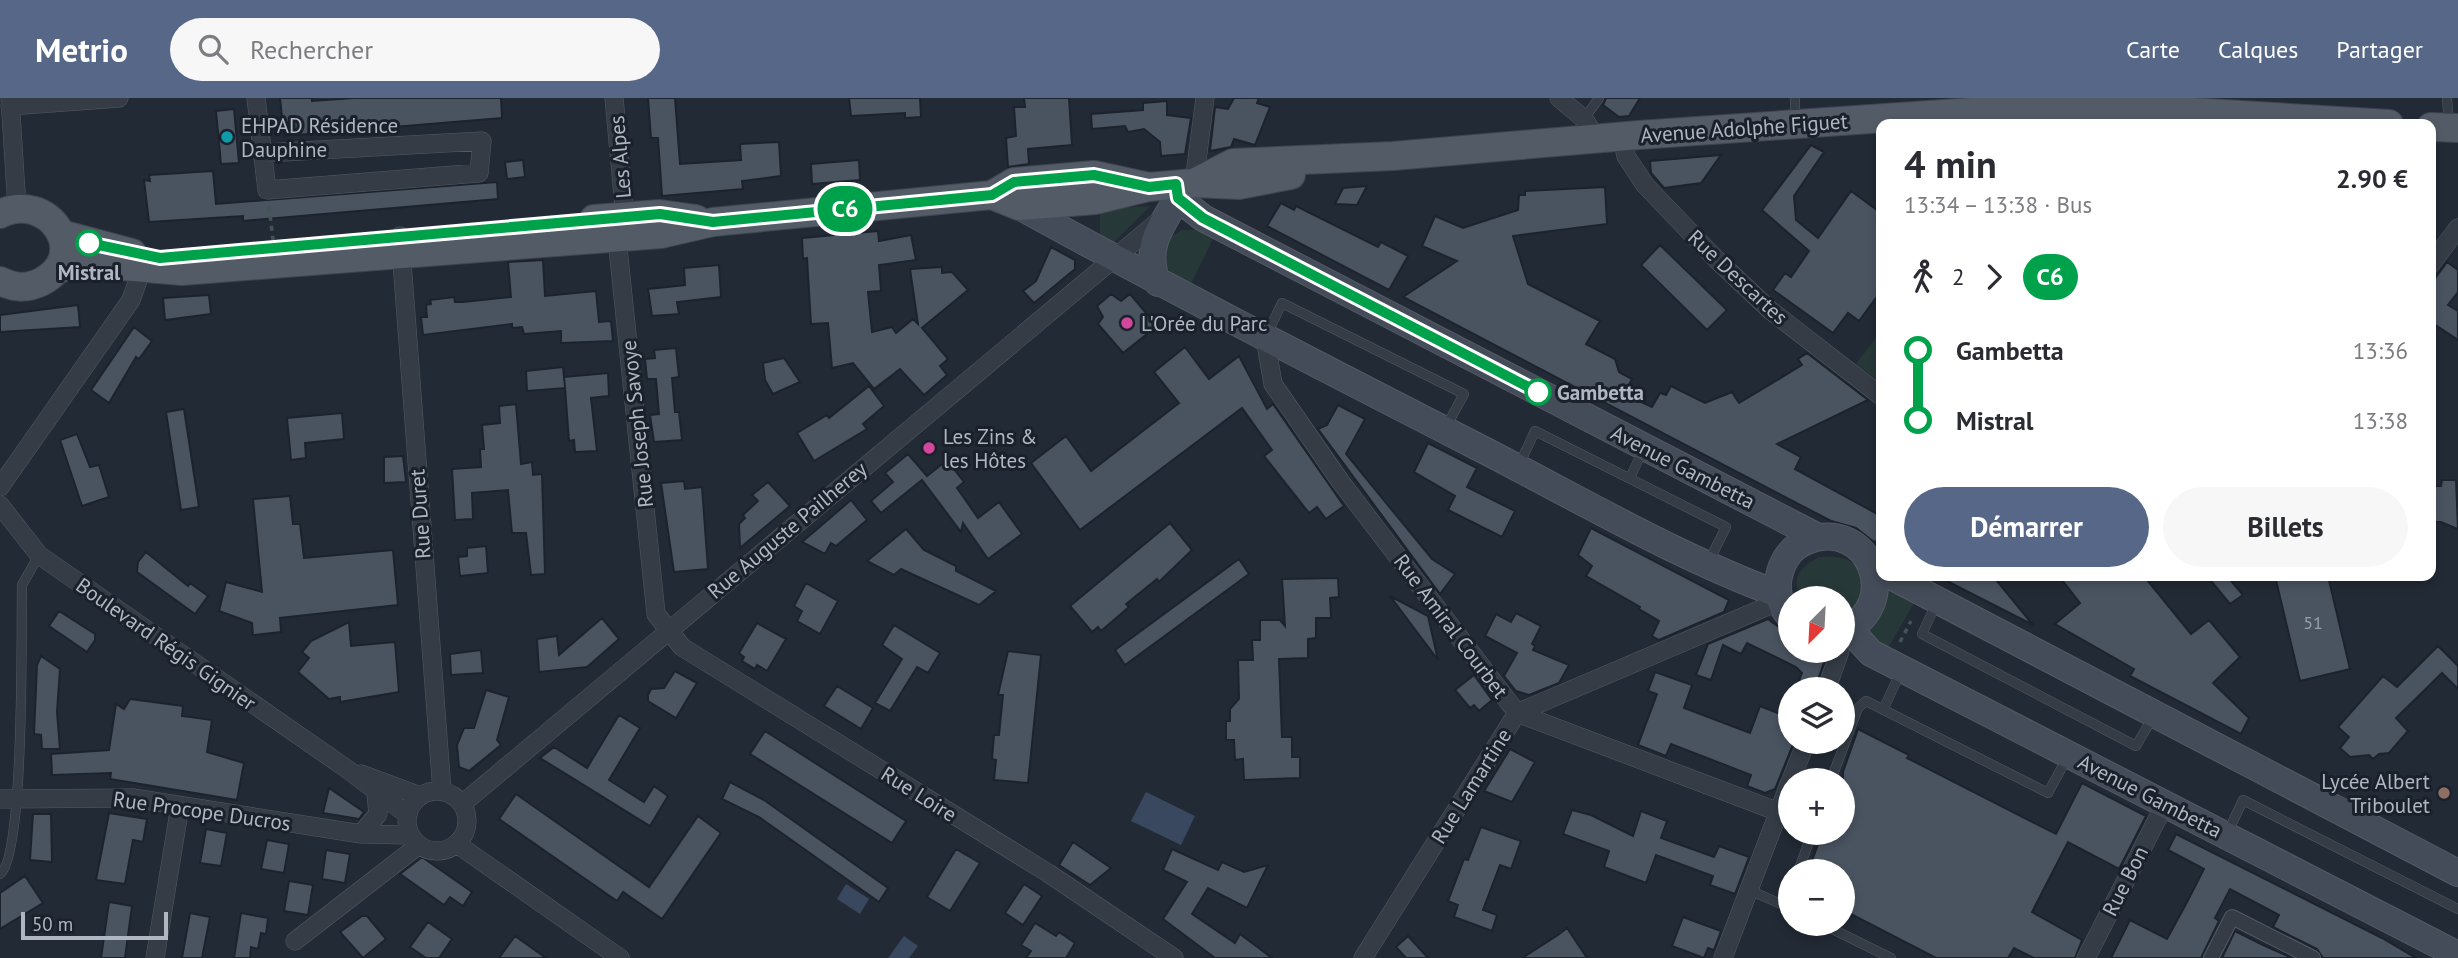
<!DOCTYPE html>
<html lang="fr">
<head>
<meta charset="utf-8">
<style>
  :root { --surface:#fff; --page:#f7f7f7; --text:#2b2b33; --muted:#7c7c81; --accent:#566787 }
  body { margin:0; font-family:"PT Sans",sans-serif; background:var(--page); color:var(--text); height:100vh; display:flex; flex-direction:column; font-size:26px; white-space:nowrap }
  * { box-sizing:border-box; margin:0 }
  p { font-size:23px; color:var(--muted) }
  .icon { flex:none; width:38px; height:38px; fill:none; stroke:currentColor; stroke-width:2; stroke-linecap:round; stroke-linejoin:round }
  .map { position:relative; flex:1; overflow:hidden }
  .sheet { position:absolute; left:1876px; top:21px; width:560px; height:462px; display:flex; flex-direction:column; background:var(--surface); border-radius:14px; box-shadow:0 4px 10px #0003 }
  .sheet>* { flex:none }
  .badge { padding:0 14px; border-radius:23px; font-size:24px; line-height:46px }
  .needle { width:46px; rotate:204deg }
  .controls { position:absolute; left:1778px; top:488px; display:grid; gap:14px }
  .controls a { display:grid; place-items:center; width:77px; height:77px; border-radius:50%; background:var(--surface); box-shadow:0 4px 10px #0003; font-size:35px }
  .scale { position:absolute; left:21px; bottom:18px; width:147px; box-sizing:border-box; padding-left:7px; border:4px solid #b0b7c3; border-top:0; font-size:19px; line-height:24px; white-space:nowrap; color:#b0b7c3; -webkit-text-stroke:5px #1b212b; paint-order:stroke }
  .map>.badge { position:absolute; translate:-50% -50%; box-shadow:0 0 0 4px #fff }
  .legs { display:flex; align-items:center; gap:10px; height:77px; padding:0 28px; font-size:23px }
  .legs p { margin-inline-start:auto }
  .summary { display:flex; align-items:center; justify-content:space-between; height:119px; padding:0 28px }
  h1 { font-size:38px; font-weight:600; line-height:52px }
  .primary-button { display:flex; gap:14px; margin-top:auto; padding:14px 28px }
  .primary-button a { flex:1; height:80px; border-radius:42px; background:var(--accent); color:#fff; font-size:28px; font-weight:600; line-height:80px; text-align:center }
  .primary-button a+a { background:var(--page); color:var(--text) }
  ul { padding:0 28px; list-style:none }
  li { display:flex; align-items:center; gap:24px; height:70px; font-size:26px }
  li i { display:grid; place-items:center; width:10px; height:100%; margin:0 9px; background:currentColor }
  li i::after { content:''; width:18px; height:18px; margin:-9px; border:5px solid; border-radius:50%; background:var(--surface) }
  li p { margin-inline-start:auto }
  li:first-child i { background:linear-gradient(#0000 50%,currentColor 0) }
  li:last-child i { background:linear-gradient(currentColor 50%,#0000 0) }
  header { display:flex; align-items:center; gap:42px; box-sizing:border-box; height:98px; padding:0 35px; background:var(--accent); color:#fff }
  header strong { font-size:33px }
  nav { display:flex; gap:38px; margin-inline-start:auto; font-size:24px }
  .search { width:490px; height:63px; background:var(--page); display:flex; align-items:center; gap:18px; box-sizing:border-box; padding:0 24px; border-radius:38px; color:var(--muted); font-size:26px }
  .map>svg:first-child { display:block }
  .green { fill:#273838 }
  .water { fill:#39485e }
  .building { fill:#4a5461; stroke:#1d232d; stroke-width:2 }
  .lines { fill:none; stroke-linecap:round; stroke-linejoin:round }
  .service-casing { stroke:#535a64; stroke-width:10 }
  .pedestrian-casing { stroke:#535a64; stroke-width:16 }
  .minor-casing { stroke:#535a64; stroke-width:19 }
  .secondary-casing { stroke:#535a64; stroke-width:28 }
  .primary-casing { stroke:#3f4550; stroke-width:30 }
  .path { stroke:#435456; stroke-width:3.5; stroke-dasharray:5 5; stroke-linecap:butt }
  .service { stroke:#353c46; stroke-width:9 }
  .pedestrian { stroke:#353c46; stroke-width:14 }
  .minor { stroke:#353c46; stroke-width:18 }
  .secondary { stroke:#444c59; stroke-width:26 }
  .primary { stroke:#535b66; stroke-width:28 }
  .line-1-casing { stroke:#fff; stroke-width:16 }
  .line-1 { stroke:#00a14b; stroke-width:10 }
  .culture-dot { fill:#0f9aa8; stroke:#1b212b; stroke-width:2.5 }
  .stop-1-dot { fill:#fff; stroke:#00a14b; stroke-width:3.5 }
  .hotel-dot { fill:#d1479c; stroke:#1b212b; stroke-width:2.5 }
  .education-dot { fill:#8d6e63; stroke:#1b212b; stroke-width:2.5 }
  .labels { text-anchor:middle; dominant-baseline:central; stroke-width:6; stroke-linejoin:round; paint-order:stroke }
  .number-label { font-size:18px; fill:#969eaa }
  .poi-label { font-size:21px; fill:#b0b7c3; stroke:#1b212b; text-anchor:start }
  .street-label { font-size:21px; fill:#b0b7c3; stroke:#1b212b }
  .stop-label { font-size:21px; font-weight:bold; fill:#b0b7c3; stroke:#1b212b }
</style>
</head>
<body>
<header>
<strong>Metrio</strong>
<div class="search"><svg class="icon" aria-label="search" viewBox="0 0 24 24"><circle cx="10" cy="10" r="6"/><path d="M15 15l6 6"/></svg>Rechercher</div>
<nav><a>Carte</a><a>Calques</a><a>Partager</a></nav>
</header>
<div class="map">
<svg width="2458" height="860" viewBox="0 0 2458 860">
  <rect width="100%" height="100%" fill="#222a35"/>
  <path class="green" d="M1150 108 1112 146 1100 140V111Z
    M1182 132H1195L1213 141 1190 188C1165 171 1160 169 1170 139Z
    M1881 233V285L1856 266Z
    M1820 459C1847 458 1857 462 1866 488L1855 511 1843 519V500H1802C1789 482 1801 467 1820 459Z
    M1887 488 1918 498 1887 552 1864 537Z"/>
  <path class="water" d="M1146 694 1195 718 1181 747 1131 723Z
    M846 786 869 801 860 816 837 801Z
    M904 838 918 848 909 860H888Z"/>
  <path class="building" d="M280 0H312V3L354 0H501L502 20 284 38Z
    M648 0H675L680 66 741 62 740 46 779 44 781 78 742 83 743 91 662 98 658 40H651Z
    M849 0H920L921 19 905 20V15L851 18Z
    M1024 0H1069L1072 47 1028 51 1029 66 1008 69 1006 40 1016 38 1014 9H1025Z
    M1234 0H1259L1257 5 1270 9 1255 47 1234 41 1231 49 1210 53 1215 9 1228 11Z
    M1606 0H1640L1629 18 1619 19 1603 7Z
    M1167 3V17L1191 20 1185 56 1161 58 1160 44 1144 31 1128 34 1125 28 1092 31 1091 16 1143 12V5Z
    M234 11 239 65 221 66 216 13Z
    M1811 47 1824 54 1794 98 1796 122 1818 140 1851 93 1881 115V193L1859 223 1848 215 1833 235 1773 192 1785 175 1791 179 1809 153 1762 112Z
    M1721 57 1701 85 1664 90 1651 75 1650 63Z
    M523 62 525 79 507 81 505 64Z
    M859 62 860 82 812 86 811 66Z
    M213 73 216 106 497 84 498 101 243 123V118L149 124 144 82 150 83 149 77Z
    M1367 88 1357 107 1335 106 1343 90Z
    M1605 89 1607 126 1513 138 1528 186 1600 223 1586 246 1615 261 1619 274 1632 281 1624 296 1652 309 1660 295 1666 297 1671 288 1705 305 1732 294 1739 305 1802 267 1798 261 1807 255 1868 302 1777 346 1801 359 1795 371 1881 418V441L1874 444 1856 430 1831 423 1403 199 1457 163 1422 148 1435 118 1463 130 1518 112 1519 97H1525V93Z
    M1281 105 1294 112 1296 108 1378 149 1381 144 1408 158 1389 192 1267 128Z
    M878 133 879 143 911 137 916 162 879 167 881 193 868 194 872 234 892 229 896 235 913 221 918 226 910 171 942 169V175L952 174 968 192 922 230 948 261 940 268 947 277 924 297 900 271 874 291 853 265 832 270 828 225 811 226 807 160 803 161 802 140Z
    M1660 147 1727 212 1707 232 1641 167Z
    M1051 149 1075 162V171L1034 205 1023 193 1036 183Z
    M543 162 545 198 596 193 599 224 611 223 613 243 561 245V233L524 236 522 229 512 230V226L423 237 421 219H427L426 207 431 206 430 202 454 199 455 204H463L511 199 508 164Z
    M2447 164 2458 172V194L2448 207 2458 213V242L2434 226 2431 230V186Z
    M719 167 721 199 677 204 679 216 652 218 648 191 685 187 684 170Z
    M1111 196 1121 203 1130 196 1157 228 1123 255 1098 226 1103 219 1097 208Z
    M209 197 211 216 165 222 163 200Z
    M78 207 80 229 0 234V217Z
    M134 229 152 243 139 261 136 259 109 305 91 292Z
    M1185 249 1209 281 1239 258 1267 311 1273 306 1344 408 1326 421 1317 409 1309 415 1264 358 1272 352 1242 310 1080 432 1031 365 1066 338 1091 373 1179 305 1154 274Z
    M676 250 679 279 672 280 675 314H679L682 342 654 344 650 317 659 316 656 281H647L645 261 655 260 654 252Z
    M784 260 800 284 773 296 765 282 763 265Z
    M563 269 565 289 564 279 608 275 609 298 591 300 597 353 575 354 574 342 569 343 565 290 527 293 526 273Z
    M869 288 884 308 863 326 867 331 814 363 797 335 827 317 829 320Z
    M516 306 521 366 532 364 533 377 542 376 545 476 531 477 526 435H512L508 392 472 395 473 421 455 422 452 371 481 369 480 351H484L482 327 500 325 499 308Z
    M1338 307 1365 321 1346 356 1432 461 1455 476 1440 496 1318 331 1327 327Z
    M184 311 199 409 181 412 166 314Z
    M342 315 344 341 305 345 306 360 291 362 287 320Z
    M77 336 90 369 99 367 109 399 82 408 60 342Z
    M1428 345 1477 370 1467 389 1515 413 1502 439 1448 412 1455 398 1414 374Z
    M908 356 927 378 947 362 964 384 957 390 978 420 999 404 1022 436 988 461 963 425 961 434 922 382 881 415 871 403 893 384 885 375Z
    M403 358 406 384 384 385V359Z
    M2442 382H2456L2458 431 2441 424H2431V388H2441Z
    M684 383 685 391 702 389 708 471 674 474 661 385Z
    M768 384 790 408 740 450 739 426 745 420 743 417 758 403 752 397Z
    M290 398 293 426H300L304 460 393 452 398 507 280 520 281 534 253 537 252 525 219 513 226 484 262 494 253 401Z
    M851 402 867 422 836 448 831 445 825 456 802 444Z
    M1170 425 1192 452 1159 484 1157 481 1126 506 1129 509 1101 533 1098 529 1092 534 1070 508Z
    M1591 430 1729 502 1724 514 1659 542 1652 538 1659 523 1639 511 1640 509 1586 478 1592 468 1578 457Z
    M906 431 924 452 956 468V473L996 493 979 507 901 471 894 477 867 463Z
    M486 448 488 475 460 478 458 459 467 458V450Z
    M146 454 188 488 190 485 208 498 195 516 137 474 138 464Z
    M1239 461 1249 476 1125 567 1115 552Z
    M1937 478H1993L2033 527Z
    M2059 478H2144L2191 536 2209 522 2240 559 2213 585 2249 620 2241 636 2130 578 2134 571 2055 526 2080 505Z
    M2207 478H2227L2243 497 2230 506Z
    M2275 478H2328L2350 571 2300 583Z
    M1338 480 1339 499 1330 500 1331 520H1316V540L1308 541V560L1279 561 1282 639H1292V659H1300V680L1244 682 1243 661 1235 662 1234 642H1226V623H1230V611L1239 601 1238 562H1253L1252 542H1260V522H1280L1285 528 1282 481Z
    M806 485 838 503 820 536 797 523 802 513 794 508Z
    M1390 498 1428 518 1438 562Z
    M59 513 95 536V542L87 554 49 528Z
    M1516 515 1541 528 1532 546 1535 548 1533 552 1569 567 1559 585 1529 597 1516 593 1504 578 1517 555 1485 538 1496 516 1511 524Z
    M602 520 619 541 587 569 539 574 537 541 557 538 559 557Z
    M1768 521 1784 533 1790 534V553H1828L1815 590 1799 582 1802 575 1796 569 1747 545 1741 556 1723 547 1711 582 1696 577 1708 546Z
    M349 524 351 548 395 544 399 594 340 604V599L329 601 298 574 309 560 302 554 311 543Z
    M757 525 786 541 767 573 757 567 755 571 742 563 744 559 739 555Z
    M894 527 940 555 928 575 917 569 890 613 875 605 902 561 882 547Z
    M2438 548 2458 568V591L2442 575 2396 620 2408 633 2389 655 2379 656 2373 661 2369 657 2350 659 2340 650 2349 639 2338 629 2383 578 2397 589Z
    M481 552 483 575 451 577 450 556Z
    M1008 553 1041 557 1028 685 994 682 996 662 992 661 994 637H999L1003 597H998Z
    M41 558 60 571 57 614 60 651H42L41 637 34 636 37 567Z
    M675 573 697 585 676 620 648 603V597L651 591 664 590Z
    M1655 574 1692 587 1684 610 1750 635 1760 608 1790 620V644H1794L1775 691 1765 695 1747 688 1751 677 1671 646 1666 658 1638 647 1657 596 1648 593Z
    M1474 577 1492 602 1479 613 1474 607 1470 610 1455 592Z
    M837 588 873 610 861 631 824 608Z
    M486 592 509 599 497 642 501 647 469 673 459 669 457 647 464 630H474Z
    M130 601 183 608 182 618 212 622 207 654 244 665 237 702 110 681 111 675 52 677 51 656 109 652 116 606 124 611Z
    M619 617 640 630 609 682 644 704 654 688 668 698 650 728 540 660 554 649 587 670Z
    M1858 631 1909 657 1907 660 2056 736 2082 685 2146 718 2119 771 2068 744 2032 814 2082 842 2075 860H2034L2014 850 2008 860H1936L1843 812V774H1808L1822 735H1843V674Z
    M765 633 906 723 892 745 750 656Z
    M1510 651 1535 664 1512 704 1484 693Z
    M730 684 764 702 888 790 879 804 759 719 722 701Z
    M329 690 364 714 359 721 323 715Z
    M516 696 649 789 698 718 721 735 662 821 623 794 617 803 499 721Z
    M1572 712 1591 717 1633 738 1641 713 1667 723 1661 740 1714 759 1719 748 1749 759 1735 796 1710 787 1713 778 1656 757 1646 785 1604 769 1609 753 1563 736Z
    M109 715 147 721 143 744 133 742 125 786 96 782Z
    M33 716H51L52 764 30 762Z
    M1481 729 1521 743 1511 771 1500 767 1483 812 1497 817 1492 833 1454 819 1458 807 1448 803 1464 761 1468 762Z
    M206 731 227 735 221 768 200 765Z
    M2176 736 2382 840 2416 860H2323L2317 851 2273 829 2279 817 2230 791 2215 820 2219 823 2201 860H2111L2130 822 2167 841 2186 806 2204 771 2168 752Z
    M267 742 289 746 284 775 261 771Z
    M1073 744 1111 770 1090 787 1059 767Z
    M956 751 980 765 950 813 927 799Z
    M1172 751 1218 772 1222 764 1244 774 1268 767 1247 810 1208 790 1192 816 1235 845 1240 836 1272 860H1215L1163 821 1187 784 1163 772Z
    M326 752 350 756 345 785 322 781Z
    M422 759 472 794 463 808 450 799 444 807 400 776Z
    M25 778 43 805 0 831V795Z
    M289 783 313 787 308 817 284 813Z
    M1024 786 1042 798 1023 827 1005 815Z
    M109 804 132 808 125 860H101Z
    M190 815 210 819 202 860H182Z
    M241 815 268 820 266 836 261 835 258 851 251 849 250 860H234Z
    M362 818H367L386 841 363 860 340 834Z
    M1683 819 1721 833 1714 852 1708 850 1704 860 1672 848Z
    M428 824 452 841 439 860H426L410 849Z
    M1035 825 1056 838 1059 834 1075 845 1066 860H1026L1031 853 1021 847Z
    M1567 830 1587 860H1522L1558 837Z
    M2235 833 2263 847 2292 860H2222Z
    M515 838 546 860H499Z
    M1408 838 1428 860H1406L1396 849Z"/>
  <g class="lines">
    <g class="service-casing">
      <path id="service" d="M2447 0 2449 26
        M1584 21 1599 0
        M1795 23V0
        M1266 238 1282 205 1464 296 1445 331
        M1519 367 1535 333 1726 429 1708 465
        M1630 380 1644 350
        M1936 506 1922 536 2136 648 2153 619
        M1883 612 1901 573
        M1831 682 1858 610 1866 603 2048 695 2068 658
        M2227 736 2243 702 2458 811
        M1798 774 1812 735
        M0 776C25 758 21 528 22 487L39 457
        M1749 792 1790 810
        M1785 808 1790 795
        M1822 826 1891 860"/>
    </g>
    <g class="pedestrian-casing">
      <path id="pedestrian" d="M2211 860 2232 819 2313 860"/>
    </g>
    <g class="minor-casing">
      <path id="minor" d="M10 0 17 110
        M256 0 267 92 479 75 482 43 265 55
        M614 0 625 119 618 139V150L656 516 682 549 1048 775 1174 860
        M1559 0 1584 21 1597 41
        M10 8 119 0
        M1622 39 1626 58 1645 87 1716 161 1770 212 1881 298
        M1194 85 1205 0
        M400 138 442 693
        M2431 166 2458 130
        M1265 240 1273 286 1340 383 1517 615 1779 714
        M0 389 131 202 146 160
        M0 407 39 457 347 671 408 717
        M1826 592 1840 553
        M361 676 420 698
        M1791 682 1806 644
        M407 723a30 30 0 1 1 60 0a30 30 0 1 1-60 0Z
        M0 701 133 700 361 736 410 737
        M462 706 1160 122
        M361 736 378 716 376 695
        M457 746 620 860
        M295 843 419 747
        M155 860 180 708
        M1363 860 1517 615 1780 503
        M1723 860 1790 684
        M2086 860 2165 706"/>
    </g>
    <g class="secondary-casing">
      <path id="secondary" d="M1176 86 1178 100 1203 120 1818 439
        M1019 108C1170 191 1322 269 1474 347 1574 398 1673 457 1778 496
        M1158 185C1143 152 1160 129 1178 100
        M1891 478 2458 775
        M1790 519C1779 507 1775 490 1780 474 1784 460 1793 448 1807 443 1869 418 1904 507 1843 533
        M1849 531 1871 555 2458 857"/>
    </g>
    <g class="primary-casing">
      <path id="primary" d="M2431 29 2458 30
        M1194 85 1233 65 1393 58 1639 37 2044 9 2144 11 2389 26
        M992 97 1019 108 1096 102 1149 89 1194 85 1239 87 1291 77
        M0 116C48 92 93 157 41 184 26 191 15 190 0 183
        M594 121 660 116 696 121
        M61 136 132 155
        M59 170 98 166 182 173 661 136 713 124 992 97 1014 84 1094 77 1149 89"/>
    </g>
    <path class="path" d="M269 108 273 142
      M1900 544 1911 523"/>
    <use href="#service" class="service"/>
    <use href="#pedestrian" class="pedestrian"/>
    <use href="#minor" class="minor"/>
    <use href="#secondary" class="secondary"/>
    <use href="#primary" class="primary"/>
  </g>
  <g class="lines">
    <g class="line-1-casing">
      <path id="line-1" d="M89 145 160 160 660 116 713 124 992 97 1014 84 1094 77 1149 89 1176 86 1178 100 1203 120 1538 294"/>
    </g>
    <use href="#line-1" class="line-1"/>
  </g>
  <circle class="culture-dot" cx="227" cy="39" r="7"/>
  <g class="stop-1-dot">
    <circle cx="89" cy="145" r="12"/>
    <circle cx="1538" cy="294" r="12"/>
  </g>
  <g class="hotel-dot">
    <circle cx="1127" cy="225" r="7"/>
    <circle cx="929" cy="350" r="7"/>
  </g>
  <circle class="education-dot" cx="2444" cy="695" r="7"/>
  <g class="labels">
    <g class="number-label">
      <text x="2313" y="524">51</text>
    </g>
    <g class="poi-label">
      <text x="241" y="27">EHPAD Résidence<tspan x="241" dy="24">Dauphine</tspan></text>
      <text x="1141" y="225">L'Orée du Parc</text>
      <text x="943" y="338">Les Zins &amp;<tspan x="943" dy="24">les Hôtes</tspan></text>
      <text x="2430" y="683" text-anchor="end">Lycée Albert<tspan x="2430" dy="24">Triboulet</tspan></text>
    </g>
    <g class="street-label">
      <text transform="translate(1744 30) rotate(-4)">Avenue Adolphe Figuet</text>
      <text transform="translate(620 59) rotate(-95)">Les Alpes</text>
      <text transform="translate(1738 179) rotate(43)">Rue Descartes</text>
      <text transform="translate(637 326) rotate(-96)">Rue Joseph Savoye</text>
      <text transform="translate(1683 369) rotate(27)">Avenue Gambetta</text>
      <text transform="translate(420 416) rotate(-94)">Rue Duret</text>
      <text transform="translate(787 432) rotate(-40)">Rue Auguste Pailherey</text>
      <text transform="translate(1451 528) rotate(53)">Rue Amiral Courbet</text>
      <text transform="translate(166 546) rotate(35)">Boulevard Régis Gignier</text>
      <text transform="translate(1471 688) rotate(-58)">Rue Lamartine</text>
      <text transform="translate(919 696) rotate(32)">Rue Loire</text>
      <text transform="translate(2150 698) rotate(27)">Avenue Gambetta</text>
      <text transform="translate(202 713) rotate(8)">Rue Procope Ducros</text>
      <text transform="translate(2125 783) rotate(-63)">Rue Bon</text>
    </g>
    <g class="stop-label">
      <text x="89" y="174">Mistral</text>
      <text x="1557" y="294" text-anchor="start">Gambetta</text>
    </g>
  </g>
</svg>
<div class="controls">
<a><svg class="needle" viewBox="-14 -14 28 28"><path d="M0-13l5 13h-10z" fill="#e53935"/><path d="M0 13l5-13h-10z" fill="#7c7c81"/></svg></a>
<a><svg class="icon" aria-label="layers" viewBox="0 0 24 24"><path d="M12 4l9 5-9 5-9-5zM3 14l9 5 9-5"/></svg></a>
<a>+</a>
<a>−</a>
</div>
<div class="scale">50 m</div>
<b class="badge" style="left:845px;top:111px;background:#00a14b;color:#fff">C6</b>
<section class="sheet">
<div class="summary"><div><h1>4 min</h1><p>13:34 – 13:38 · Bus</p></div><b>2.90 €</b></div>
<div class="legs"><svg class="icon" aria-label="walk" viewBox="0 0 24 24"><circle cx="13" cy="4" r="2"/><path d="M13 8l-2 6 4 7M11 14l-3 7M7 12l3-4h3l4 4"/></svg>2<svg class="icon" aria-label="forward" viewBox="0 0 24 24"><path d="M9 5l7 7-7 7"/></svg><b class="badge" style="background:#00a14b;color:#fff">C6</b></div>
<ul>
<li><i style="color:#00a14b"></i><b>Gambetta</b><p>13:36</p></li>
<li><i style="color:#00a14b"></i><b>Mistral</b><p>13:38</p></li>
</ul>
<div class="primary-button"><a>Démarrer</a><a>Billets</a></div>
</section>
</div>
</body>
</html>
